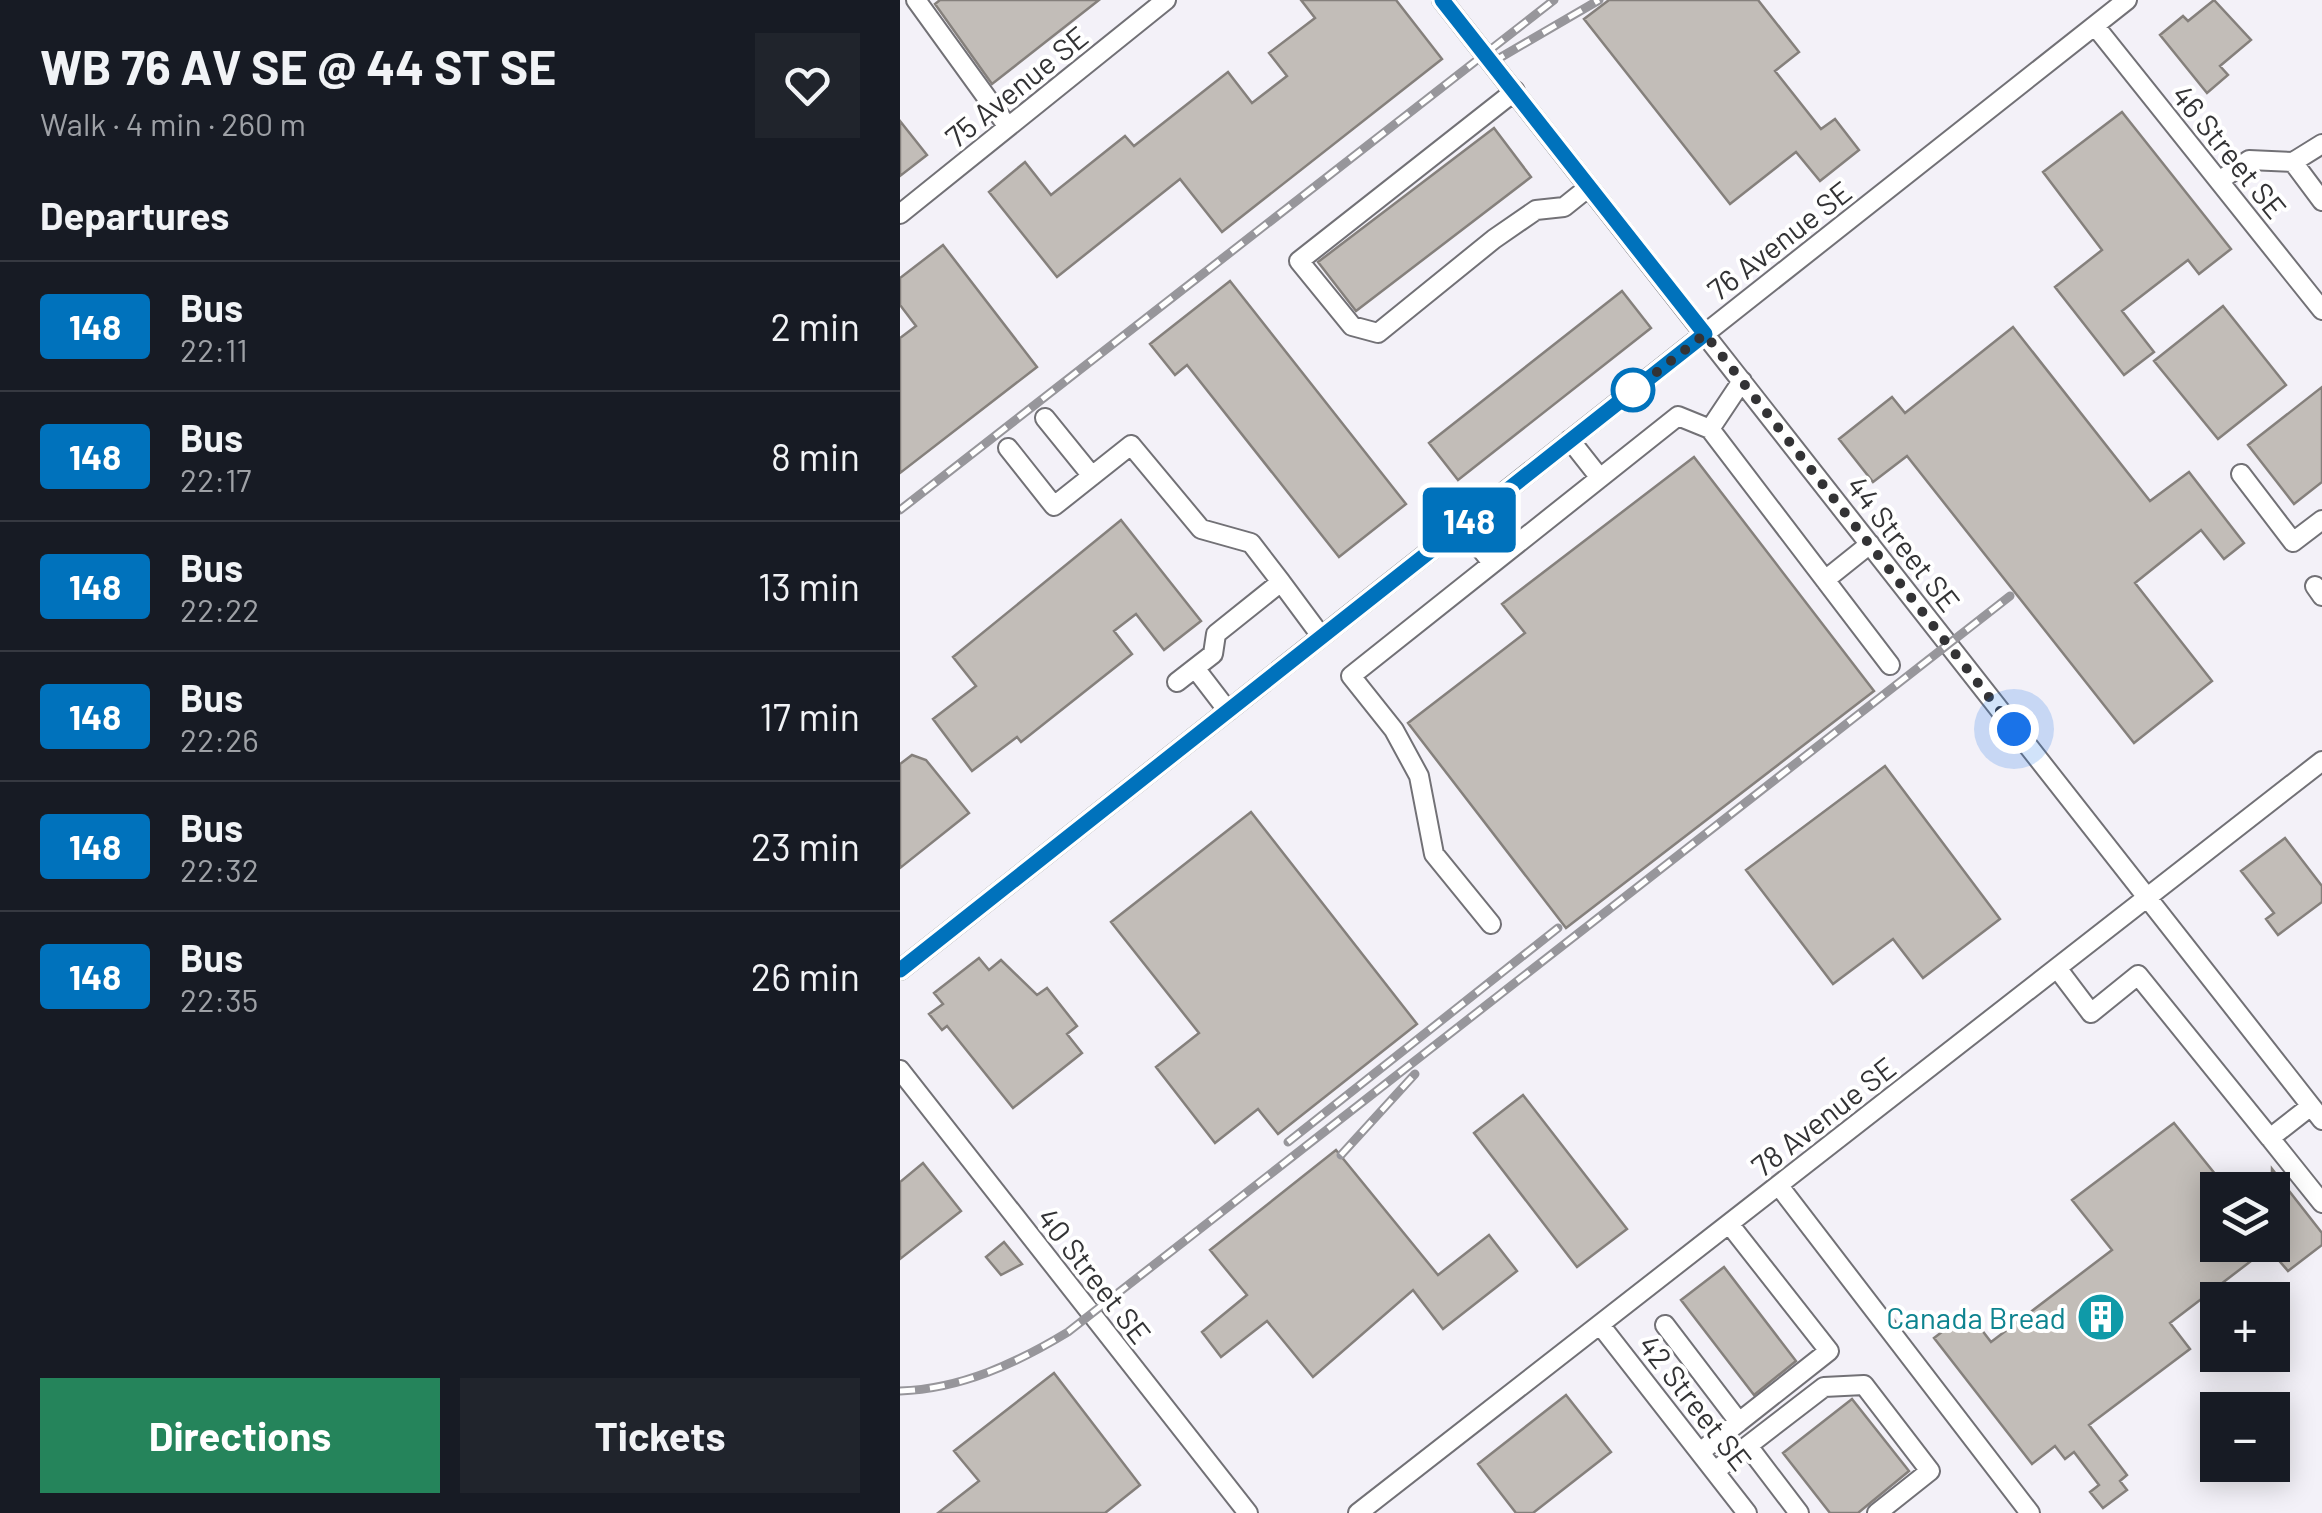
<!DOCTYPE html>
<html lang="en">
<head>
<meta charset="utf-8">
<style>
  :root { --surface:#171b24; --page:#20242c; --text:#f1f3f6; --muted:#9ea1a6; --line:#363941; --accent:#25845b }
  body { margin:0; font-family:Barlow,sans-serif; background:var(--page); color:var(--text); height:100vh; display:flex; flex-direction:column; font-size:38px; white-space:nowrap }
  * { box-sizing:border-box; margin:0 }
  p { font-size:32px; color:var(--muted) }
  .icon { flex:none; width:55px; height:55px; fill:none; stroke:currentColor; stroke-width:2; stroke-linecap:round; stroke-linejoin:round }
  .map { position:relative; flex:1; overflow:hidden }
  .side { display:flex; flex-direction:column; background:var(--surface); width:900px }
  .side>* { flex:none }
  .badge { padding:0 20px; border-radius:8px; font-size:35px; line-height:65px }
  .fabs { position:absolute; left:1300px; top:1172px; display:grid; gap:20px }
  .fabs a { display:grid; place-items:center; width:90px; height:90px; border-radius:0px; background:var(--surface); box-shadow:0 5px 25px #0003; font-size:50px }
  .you { position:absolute; width:50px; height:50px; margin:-25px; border:8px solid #fff; border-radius:50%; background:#1a73e8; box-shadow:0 0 0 15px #1a73e833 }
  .map>.badge { position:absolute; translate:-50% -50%; box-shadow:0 0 0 5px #fff }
  h2 { padding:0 40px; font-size:38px; line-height:90px }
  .round { display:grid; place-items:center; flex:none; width:105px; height:105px; border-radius:0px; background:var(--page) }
  .headline { display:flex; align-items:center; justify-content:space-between; height:170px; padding:0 40px }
  h1 { font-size:48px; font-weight:700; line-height:75px }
  .action { display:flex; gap:20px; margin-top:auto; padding:20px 40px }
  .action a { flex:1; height:115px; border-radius:0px; background:var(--accent); color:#fff; font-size:40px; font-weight:700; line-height:115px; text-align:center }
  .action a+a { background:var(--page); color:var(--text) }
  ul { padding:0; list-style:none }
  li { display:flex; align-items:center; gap:30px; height:130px; padding:0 40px; border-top:2px solid var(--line) }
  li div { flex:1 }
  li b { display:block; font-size:38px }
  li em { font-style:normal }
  li .badge { min-width:110px; font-weight:700; text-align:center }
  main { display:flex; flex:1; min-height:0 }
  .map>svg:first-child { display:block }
  .building { fill:#c2bdb8; stroke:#85807c; stroke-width:2.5 }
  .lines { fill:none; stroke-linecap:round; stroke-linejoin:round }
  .minor-casing { stroke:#727176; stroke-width:22 }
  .minor { stroke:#fff; stroke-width:18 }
  .rail-casing { stroke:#97969b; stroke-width:9 }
  .rail { stroke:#fff; stroke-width:5; stroke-dasharray:15; stroke-linecap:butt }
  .line-casing { stroke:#fff; stroke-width:22 }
  .line { stroke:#0072bc; stroke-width:15 }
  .walk { stroke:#333335; stroke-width:10; stroke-dasharray:0 18 }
  .stop-dot { fill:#fff; stroke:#0072bc; stroke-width:5 }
  .labels { text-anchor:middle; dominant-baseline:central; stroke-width:8; stroke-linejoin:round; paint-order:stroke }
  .street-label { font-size:30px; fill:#333335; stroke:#fff }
  .culture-label { font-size:30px; fill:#0d838f; stroke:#fff; text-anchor:end }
</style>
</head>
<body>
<main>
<section class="side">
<div class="headline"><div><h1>WB 76 AV SE @ 44 ST SE</h1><p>Walk · 4 min · 260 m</p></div><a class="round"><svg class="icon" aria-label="heart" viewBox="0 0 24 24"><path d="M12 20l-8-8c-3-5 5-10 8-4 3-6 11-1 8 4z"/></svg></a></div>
<h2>Departures</h2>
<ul>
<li><span class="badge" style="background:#0072bc;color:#fff">148</span><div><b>Bus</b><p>22:11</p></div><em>2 min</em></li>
<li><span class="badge" style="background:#0072bc;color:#fff">148</span><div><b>Bus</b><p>22:17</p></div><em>8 min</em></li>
<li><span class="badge" style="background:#0072bc;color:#fff">148</span><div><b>Bus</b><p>22:22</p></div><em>13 min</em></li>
<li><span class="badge" style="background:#0072bc;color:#fff">148</span><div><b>Bus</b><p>22:26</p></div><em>17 min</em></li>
<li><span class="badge" style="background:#0072bc;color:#fff">148</span><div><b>Bus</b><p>22:32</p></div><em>23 min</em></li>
<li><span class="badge" style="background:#0072bc;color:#fff">148</span><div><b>Bus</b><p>22:35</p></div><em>26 min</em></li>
</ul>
<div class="action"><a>Directions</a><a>Tickets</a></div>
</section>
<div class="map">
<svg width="1422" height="1513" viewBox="0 0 1422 1513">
  <rect width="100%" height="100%" fill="#f3f1f8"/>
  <path class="building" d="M40 0H199L92 84 35 4Z
    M401 0H496L542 59 322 232 280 179 157 277 89 192 125 162 151 195 225 136 234 146 328 72 352 103 387 76 369 53 415 18Z
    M709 0H858L899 52 875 71 921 129 935 119 959 150 920 181 896 152 830 204 684 19Z
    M1314 0 1351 40 1320 66 1328 75 1307 93 1260 35 1283 16 1288 21Z
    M1222 112 1331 249 1299 274 1288 260 1222 311 1254 352 1224 375 1155 287 1202 250 1143 172Z
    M0 121 27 155 0 176Z
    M594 128 631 177 456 311 418 262Z
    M43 245 137 367 0 473V338L16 326 0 305V278Z
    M330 281 506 504 439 557 287 365 275 375 250 344Z
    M722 291 751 328 558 480 529 443Z
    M1323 306 1386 385 1318 439 1254 361Z
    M1113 327 1250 501 1289 472 1344 543 1324 559 1301 530 1235 583 1312 681 1234 743 1007 456 973 482 939 439 992 397 1005 413Z
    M1422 387V482L1394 504 1348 445Z
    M794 457 974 691 666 928 508 723 625 633 602 604Z
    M221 520 301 621 264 650 236 614 214 631 232 654 121 742 117 737 72 771 33 719 76 686 53 657Z
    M12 755 26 760 69 813 0 868V764Z
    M985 766 1100 919 1023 978 993 939 933 984 846 870Z
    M351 812 517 1024 378 1134 358 1109 315 1143 256 1067 299 1033 211 922Z
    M1385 838 1422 886V902L1378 935 1366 919 1374 913 1341 871Z
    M79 958 89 970 101 960 137 995 147 988 177 1026 167 1034 182 1053 113 1108 47 1026 42 1030 29 1014 43 1004 34 993Z
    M623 1095 727 1229 677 1267 574 1133Z
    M1274 1123 1328 1190H1318V1245H1372V1190H1351L1372 1174V1169L1422 1233V1245L1388 1271 1368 1248 1270 1323 1290 1349 1189 1425 1227 1475 1220 1481 1227 1490 1203 1508 1190 1492 1199 1485 1174 1452 1165 1459 1155 1446 1132 1464 1034 1338 1068 1312 1091 1342 1212 1250 1172 1200Z
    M436 1150 538 1275 589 1235 617 1271 543 1329 513 1290 413 1377 367 1321 321 1357 302 1332 347 1295 310 1250Z
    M23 1163 61 1211 0 1259V1182Z
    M104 1242 122 1264 101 1275 86 1257Z
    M824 1267 896 1361 854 1395 781 1300Z
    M154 1373 240 1485 205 1513H38L79 1481 54 1451Z
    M666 1395 711 1452 633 1513H616L578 1464Z
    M952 1399 1009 1471 958 1513H930L883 1453Z"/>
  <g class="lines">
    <g class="minor-casing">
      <path id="minor" d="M16 0 108 127
        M542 0 1422 1120
        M1195 26 1422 310
        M615 91 399 261 452 326 478 333 594 239 636 210 664 207 689 187
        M1422 144 1393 162 1422 201
        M1319 181 1349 160 1393 162
        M0 214 266 0
        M842 381 810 429 990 665
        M145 418 192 476
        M670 440 700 478
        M108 448 154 506 231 445 301 529 351 543 381 582
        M1341 474 1393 542 1422 520
        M562 525 592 563
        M925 580 970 544
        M1415 586 1422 596
        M295 668 313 654 316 634 381 582 421 636
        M277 682 295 668 328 711
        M591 924 534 854 519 776 494 730 451 676 778 416 810 429
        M1157 968 1191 1013 1238 975 1370 1138
        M0 970 1227 0
        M0 1070 348 1513
        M1411 1106 1370 1138 1422 1203
        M879 1186 1130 1513
        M830 1225 929 1351 839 1422
        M765 1325 839 1422 800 1452
        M701 1326 847 1513
        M848 1446 899 1513
        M815 1471 924 1387 964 1385 1030 1471 977 1513
        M458 1513 1422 761"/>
    </g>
    <use href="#minor" class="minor"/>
    <g class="rail-casing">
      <path id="rail" d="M591 63 699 0
        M0 510 654 0
        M388 1142 658 928
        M441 1155 515 1074
        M0 1391C61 1389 117 1363 168 1332L1110 596"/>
    </g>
    <use href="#rail" class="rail"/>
  </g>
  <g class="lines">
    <g class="line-casing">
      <path id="line" d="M0 970 805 334 542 0"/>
    </g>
    <use href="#line" class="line"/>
    <path class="walk" d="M733 390 724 398 805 334 1114 729"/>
  </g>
  <defs>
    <g id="building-disc" transform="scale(2.5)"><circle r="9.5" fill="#0f9aa8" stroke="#fff"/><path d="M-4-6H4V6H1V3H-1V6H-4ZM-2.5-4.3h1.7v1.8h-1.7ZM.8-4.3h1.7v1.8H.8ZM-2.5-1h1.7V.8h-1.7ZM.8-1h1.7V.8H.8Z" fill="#fff"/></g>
  </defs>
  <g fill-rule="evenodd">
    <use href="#building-disc" x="1201" y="1317"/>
  </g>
  <circle class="stop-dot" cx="733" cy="390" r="20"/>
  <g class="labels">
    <g class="street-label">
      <text transform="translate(116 86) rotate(-39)">75 Avenue SE</text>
      <text transform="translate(1330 151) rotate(51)">46 Street SE</text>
      <text transform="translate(879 240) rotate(-38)">76 Avenue SE</text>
      <text transform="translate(1004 543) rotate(52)">44 Street SE</text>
      <text transform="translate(923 1116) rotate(-38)">78 Avenue SE</text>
      <text transform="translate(195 1275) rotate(52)">40 Street SE</text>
      <text transform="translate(796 1402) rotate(52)">42 Street SE</text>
    </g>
    <g class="culture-label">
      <text x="1166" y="1317">Canada Bread</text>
    </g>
  </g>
</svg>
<div class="fabs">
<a><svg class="icon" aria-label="layers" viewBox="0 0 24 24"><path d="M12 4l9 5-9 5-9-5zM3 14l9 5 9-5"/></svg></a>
<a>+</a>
<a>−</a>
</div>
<div class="you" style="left:1114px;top:729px"></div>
<b class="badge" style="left:569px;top:520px;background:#0072bc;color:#fff">148</b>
</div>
</main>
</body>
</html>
